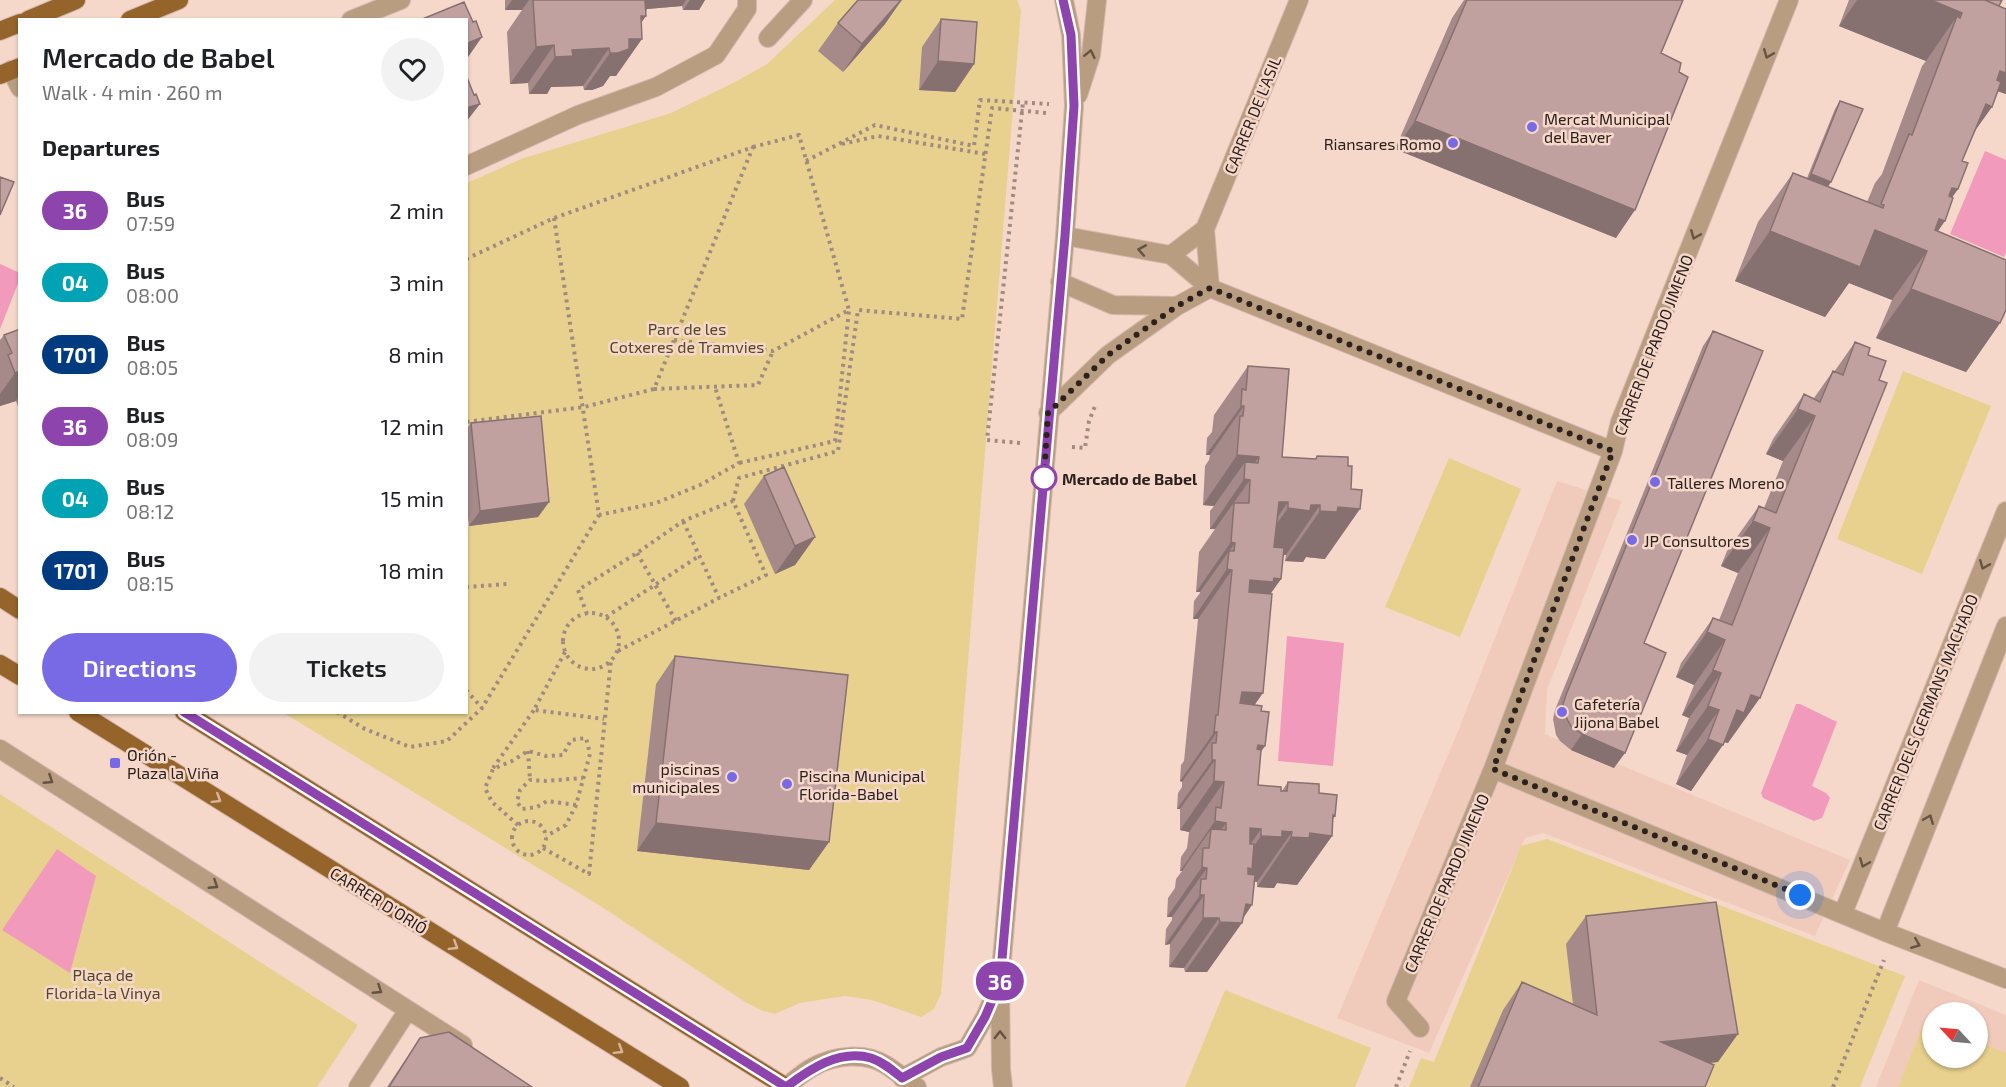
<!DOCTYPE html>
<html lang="en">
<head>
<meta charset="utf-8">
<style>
  :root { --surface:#fff; --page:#f2f2f2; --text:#202124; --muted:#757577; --accent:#786ae5 }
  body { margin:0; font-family:"Exo 2",sans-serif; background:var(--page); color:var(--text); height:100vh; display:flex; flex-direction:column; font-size:22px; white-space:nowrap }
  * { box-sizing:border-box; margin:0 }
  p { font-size:20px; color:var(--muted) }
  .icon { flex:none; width:33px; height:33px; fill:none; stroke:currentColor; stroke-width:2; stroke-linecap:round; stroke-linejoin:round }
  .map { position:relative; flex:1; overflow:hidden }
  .drawer { position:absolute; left:18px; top:18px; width:450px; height:696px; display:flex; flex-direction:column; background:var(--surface); border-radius:0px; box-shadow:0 2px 4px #0004 }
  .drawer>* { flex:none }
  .badge { padding:0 12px; border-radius:20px; font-size:21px; line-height:39px }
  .needle { width:39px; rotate:296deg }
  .buttons { position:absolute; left:1922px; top:1002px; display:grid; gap:12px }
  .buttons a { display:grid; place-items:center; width:66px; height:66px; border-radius:50%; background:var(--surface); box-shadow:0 2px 4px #0004; font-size:30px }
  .you { position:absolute; width:30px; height:30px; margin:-15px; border:4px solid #fff; border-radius:50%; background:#1a73e8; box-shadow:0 0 0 9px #1a73e833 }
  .map>.badge { position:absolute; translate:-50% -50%; box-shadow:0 0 0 3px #fff }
  h2 { padding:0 24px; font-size:22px; line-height:54px }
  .round { display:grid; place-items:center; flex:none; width:63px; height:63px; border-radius:32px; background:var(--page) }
  .headline { display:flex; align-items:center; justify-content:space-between; height:102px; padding:0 24px }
  h1 { font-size:28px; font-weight:600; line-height:45px }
  .primary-button { display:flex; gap:12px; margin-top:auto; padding:12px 24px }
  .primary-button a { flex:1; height:69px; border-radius:36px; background:var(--accent); color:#fff; font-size:24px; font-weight:600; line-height:69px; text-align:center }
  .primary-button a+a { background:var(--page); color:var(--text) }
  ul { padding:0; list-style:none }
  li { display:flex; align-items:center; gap:18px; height:72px; padding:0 24px }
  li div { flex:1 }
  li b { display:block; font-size:22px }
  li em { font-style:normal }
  li .badge { min-width:66px; font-weight:700; text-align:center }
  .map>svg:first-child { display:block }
  .built { fill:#f0cbbb; fill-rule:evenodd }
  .green { fill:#e8d18e }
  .water { fill:#f29abb }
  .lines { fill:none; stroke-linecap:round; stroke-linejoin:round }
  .minor-casing { stroke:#d2b7ac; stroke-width:20 }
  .major-casing { stroke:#d2b7ac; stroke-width:20 }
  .path { stroke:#a18b81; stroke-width:4; stroke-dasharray:3 4.5; stroke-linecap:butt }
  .minor { stroke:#b89d81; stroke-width:18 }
  .major { stroke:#94642b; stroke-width:18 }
  .wall { fill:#a68a8a }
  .shaded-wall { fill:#877170 }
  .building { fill:#c1a1a0; stroke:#877170; stroke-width:1.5 }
  .oneway { stroke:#645344 }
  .oneway2 { stroke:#d9b59b }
  .line-casing { stroke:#fff; stroke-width:14 }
  .line { stroke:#8e44ad; stroke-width:9 }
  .walk { stroke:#2c211c; stroke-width:6; stroke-dasharray:0 10.8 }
  .poi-dot { fill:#786ae5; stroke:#f6d8cb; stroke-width:2 }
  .stop-dot { fill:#fff; stroke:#8e44ad; stroke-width:3 }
  .labels { text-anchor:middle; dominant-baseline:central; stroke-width:5; stroke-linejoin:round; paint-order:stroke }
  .street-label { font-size:16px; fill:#2c211c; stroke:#f6d8cb }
  .poi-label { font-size:16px; fill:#2c211c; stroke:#f6d8cb; text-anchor:start }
  .park-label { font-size:16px; fill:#544722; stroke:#f6d8cb }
  .stop-label { font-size:16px; font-weight:bold; fill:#2c211c; stroke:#f6d8cb; text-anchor:start }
</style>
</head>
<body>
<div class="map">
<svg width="2006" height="1087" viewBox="0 0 2006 1087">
  <rect width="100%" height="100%" fill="#f6d8cb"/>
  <path class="built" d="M1557 481 1622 501 1547 690 1545 734 1850 860 1815 936 1543 833 1525 838 1429 1053 1337 1018 1458 731Z
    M1919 980 2006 1015V1087H1876ZM1932 1012H1977V1058H1932Z"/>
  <path class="green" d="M835 0H1017L1021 10 941 994 934 1009 921 1017 872 1000 845 996 800 1003 775 1014 763 1011 745 1002 602 907 284 713 466 712 467 183 521 159 671 113 735 82 767 64Z
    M1903 371 1991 406 1922 574 1837 539Z
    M1449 458 1521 489 1460 637 1385 607Z
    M0 794 358 1025 317 1087H0Z
    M1547 839 1905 976 1860 1087H1409L1421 1058 1434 1062 1521 846Z
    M1225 990 1371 1048 1355 1087H1185Z
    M1925 1020 1932 1023V1058H1977V1041L2006 1053V1087H1898Z"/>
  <path class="water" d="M1985 151 2006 160V252L2004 257 1950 234Z
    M0 264 20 273 19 281 0 329Z
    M1287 636 1344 643 1333 766 1278 761Z
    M1796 704H1800L1837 722 1812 786 1826 793 1830 798 1822 818 1814 821 1763 798 1761 793Z
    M57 849 96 876 70 973 2 930Z"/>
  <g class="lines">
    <g class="minor-casing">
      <path id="minor" d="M351 20 401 0
        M768 38 803 0
        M11 70 20 88
        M1078 95 1091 55 1097 0
        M466 166 578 115 656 87 716 55 747 9V0
        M1065 236 1171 255 1210 288 1613 451
        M1171 255 1205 229
        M1060 282 1113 305 1177 306
        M1210 288 1205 229 1299 0
        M1048 413 1108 355 1177 306 1210 288
        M0 749 463 1045
        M1493 769 1885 932 2006 979
        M1843 913 2006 511
        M1885 932 2006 626
        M1420 1028 1396 1001 1493 769 1613 451 1620 422 1789 0
        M902 1078 941 1057 967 1048 985 1017 997 990
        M358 1087 408 1010
        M786 1087C794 1081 803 1072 813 1067 834 1055 865 1052 886 1065 897 1072 906 1080 917 1087
        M1003 1087 1001 1069 1000 982 1065 236 1074 106 1071 35 1064 0"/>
    </g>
    <g class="major-casing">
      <path id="major" d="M28 20 76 0
        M130 20 179 0
        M0 31 20 23
        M0 75 20 67
        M0 597 20 610
        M0 664 20 676
        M78 712 680 1087
        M184 712 786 1087"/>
    </g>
    <path class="path" d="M842 144 878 136 985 154
      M753 147 799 135 849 310
      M806 161 875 125 974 146 980 100 1049 104
      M554 218 599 515 656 503 700 485 739 463 715 387
      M466 259 554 218 753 147 654 389 584 407 466 422
      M674 340 773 351 849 310 835 441 739 463
      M654 389 758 385 773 351
      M1020 443 987 440 1023 102
      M1072 447 1085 448 1089 421 1095 406
      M733 501 739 478 838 451 858 310 962 319 992 108 1046 113
      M637 553 676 621
      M466 587 508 584
      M563 641a28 28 0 1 1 56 0a28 28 0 1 1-56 0Z
      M587 614 578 590 637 553 683 521 733 501 766 575 719 598 683 521
      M606 617 699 556
      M618 651 719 598
      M565 652 534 710 604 719
      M466 690 482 708
      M337 712 365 729 410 747 447 741 482 708 599 515
      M528 751 530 780
      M493 768 534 710
      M576 805 547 801 537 807 522 809 517 802 520 790 530 780 546 781 583 778
      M512 838a17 17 0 1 1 34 0a17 17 0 1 1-34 0Z
      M518 825 492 802 485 788 493 769 512 761 528 751 546 756 563 755 571 740 586 738 590 754 576 805 566 825 546 836
      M543 848 589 874 611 660
      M0 1078 14 1087
      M1396 1087 1410 1051
      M1833 1087 1884 960"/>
    <use href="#minor" class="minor"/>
    <use href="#major" class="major"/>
  </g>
  <path class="wall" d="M505 0H705L699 10H683L682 6 647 9 641 23 616 76H610L603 86 592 90H584L583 86 551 87 547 94H529L528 83 510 84 507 32 522 10H505Z
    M858 0H902L885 24 843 72 818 51 838 23Z
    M1464 0H1683L1661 53 1616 238 1395 149 1452 18Z
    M1849 0H2002L1999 6 2006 94 1997 91 1976 129 1962 161 1958 189 1952 197 1938 231 2000 323 1966 372 1876 338 1892 300 1849 283 1825 317 1735 281 1758 222 1793 173 1807 178 1835 109 1840 101 1828 187 1867 202 1875 183 1882 174 1922 66 1926 61 1839 26Z
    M941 19 974 64 955 92 919 90 922 47Z
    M20 329V411L16 401 0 406V340L4 335Z
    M1713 331 1644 643 1614 768 1571 750 1560 741 1556 735 1553 719 1555 710 1703 346Z
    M1855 342 1728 743 1724 742 1691 791 1676 784 1687 755 1676 751 1689 718 1682 715 1694 685 1676 677 1681 663 1713 618 1719 620 1738 573 1721 566 1727 551 1759 506 1764 508 1783 461 1766 454 1773 439 1804 394 1814 398 1833 371 1834 372Z
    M1248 366 1282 457 1315 459 1317 456 1325 559 1306 557 1303 562 1285 561 1286 555H1283L1281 579 1270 594 1255 705 1261 711V753L1258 785 1282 791 1288 782 1319 793 1333 819 1332 836 1297 885 1277 883 1274 888 1257 887V882L1254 881 1243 919 1207 972H1185L1184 968 1169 967 1170 944 1165 945 1166 929 1172 920V917H1167L1168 898 1175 888 1176 879 1182 871H1180L1181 857 1187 848 1189 832 1180 830V809H1177L1178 793 1182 787V782L1180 781 1181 765 1184 761 1198 619H1193L1194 601 1200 593V592H1196L1199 552 1215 529H1210V511L1214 506 1203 505 1205 466 1209 460 1210 455H1206L1207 438 1212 432 1214 415Z
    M471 423 549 502 538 517 469 526 466 496V430Z
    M764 476 815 537 795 565 775 574 744 504Z
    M675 656 829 842 809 870 637 851 656 684Z
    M1586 916 1718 1062 1709 1063 1705 1087H1470L1503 1010 1522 982 1573 1004 1566 944Z
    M420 1038 532 1087H387Z"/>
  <path class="shaded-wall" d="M512 0H529L522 10H505Z
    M634 0H686L682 6 647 9 644 13Z
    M690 0H705L699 10H683Z
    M901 0 885 24 843 72 862 44Z
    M1857 0H1931L1962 13 1954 24 1957 16 1926 61 1839 26Z
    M641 16H646L630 39H642L616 76H610L603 86 592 90H584L610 53Z
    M482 37 466 60V44Z
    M554 45 528 83 510 84 536 47Z
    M609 48 583 86 551 87 547 94H529L555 57 572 50Z
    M2006 49V94L1994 90Z
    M938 61 974 64 955 92 919 90Z
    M480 104 466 122V108Z
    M1986 104 1992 107 1957 156Z
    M1415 121 1635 210 1616 238 1395 149Z
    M1811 174 1831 182 1826 190 1806 182Z
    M1952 188 1958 189 1923 239Z
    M1939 219 1945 221 1925 250 1927 251 1892 300 1849 283 1825 317 1735 281 1770 231 1875 230Z
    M1911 289 2000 323 1966 372 1876 338Z
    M20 371V395L16 401 0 406V394L15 373Z
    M1241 406H1244L1210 455H1206Z
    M1798 409 1815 416 1783 461 1766 454Z
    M1237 455 1259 457 1244 477 1245 462 1214 506 1203 505Z
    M1244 479 1250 480 1215 529H1210Z
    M549 502 538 517 469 526 480 511Z
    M1279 502H1288L1254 552Z
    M1311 505H1320L1286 555 1253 557 1288 508Z
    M1338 507 1360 509 1325 559 1306 557 1303 562 1285 561 1320 511Z
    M1753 521 1770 528 1738 573 1721 566Z
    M815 537 795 565 775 574 795 546Z
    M1231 542 1235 543 1200 592H1196Z
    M1227 569 1232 570 1198 619H1193Z
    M1274 578 1281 579 1246 628 1250 580Z
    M1707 632 1725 640 1694 685 1676 677Z
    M1713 670 1721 673 1689 718 1682 715Z
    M1242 692 1263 693 1228 743 1217 732 1182 782 1180 781Z
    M1751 695 1760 698 1728 743 1724 742 1723 745 1691 791 1676 784 1708 739Z
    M1708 706 1719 710 1687 755 1676 751Z
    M1582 734 1625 753 1614 768 1571 750Z
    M1258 745 1265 746 1230 796Z
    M1212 760H1215L1180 809H1177Z
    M1214 781 1224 782 1189 832 1180 830Z
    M1333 815 1335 816 1322 835 1332 836 1297 885 1277 883 1274 888 1257 887 1291 837Z
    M1215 821 1226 823 1209 847 1211 829 1182 871H1180Z
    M656 823 829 842 809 870 637 851Z
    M1250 828 1261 829 1226 879Z
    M1282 831 1292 832 1257 882 1251 881 1219 918 1184 968 1169 967 1261 836Z
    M1202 867 1207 868 1172 917H1167Z
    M1200 895H1204L1170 944 1165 945Z
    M1246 904 1252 905 1240 923H1242L1207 972H1185L1220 922Z
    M1738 1034 1718 1062 1642 1070 1661 1042Z"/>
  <path class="building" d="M533 0H645L646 16H641L642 39H629V49L618 53H610L609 48 572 50 573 56 555 57 554 45 536 47Z
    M858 0H901L862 44 838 23Z
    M1467 0H1683L1661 53 1681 63 1679 72 1688 77 1635 210 1415 121Z
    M1931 0H1985L2006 9V73L2000 71 1997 80 2001 82 1992 107 1986 104 1962 161 1968 163 1958 189 1952 188 1949 196 1953 198 1945 221 1939 219 1935 230 2006 260V310L2000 323 1911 289 1927 251 1875 230 1860 267 1770 231 1793 173 1883 208 1884 205 1881 204 1909 134 1912 135 1957 16 1960 18 1962 13Z
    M1985 0H2002L1999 6Z
    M464 2 473 22 476 21 482 37 466 44V20H420Z
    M941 19 977 22 974 64 938 61Z
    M466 75 474 95 476 94 480 104 466 108Z
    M1840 101 1863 109 1831 182 1811 174Z
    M0 177 14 182 0 215Z
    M20 329V371L15 373 8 355 12 353 4 335Z
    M1713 331 1763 351 1644 643 1666 653 1625 753 1582 734 1571 726 1567 719 1563 704 1566 695Z
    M1855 342 1870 348 1868 355 1886 361 1879 380 1887 383 1760 698 1751 695 1744 713 1737 710 1723 745 1708 739 1719 710 1708 706 1721 673 1713 670 1725 640 1707 632 1713 618 1732 625 1770 528 1753 521 1759 506 1776 513 1815 416 1798 409 1804 394 1820 402 1833 371 1843 375Z
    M1248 366 1289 369 1282 457 1316 459 1317 456 1348 457V466H1352L1351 489 1362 490 1360 509 1338 507 1337 512 1320 511V505H1311L1310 511 1288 508V502H1279L1274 547 1284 548 1281 579 1274 578 1273 582 1250 580 1249 592 1272 594 1263 693 1242 692 1240 703 1262 706 1261 711 1269 712 1265 746 1258 745 1257 749 1261 750 1258 785 1281 787V791H1287L1288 782 1319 784V793L1337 795 1335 816 1333 815 1332 836 1310 833 1309 838 1291 837 1292 832 1282 831V837L1261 836V829L1250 828V844H1254L1252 869 1248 868V874L1255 875 1252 905 1246 904 1242 923 1220 922 1219 918H1203L1204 895H1200L1201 879H1206L1207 868 1202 867 1203 848H1209L1211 829 1226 830V823L1215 821 1216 807 1221 808 1224 782 1214 781 1215 760H1212V743H1216L1217 732H1214L1216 715H1218L1232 570 1227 569 1229 551H1234L1235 543 1231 542 1234 503H1249L1250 480 1244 479 1245 462 1258 463 1259 457 1237 455 1240 416H1243L1244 406H1241L1242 389 1246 390Z
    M541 416 549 502 480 511 471 423Z
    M784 467 815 537 795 546 764 476Z
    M675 656 848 675 829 842 656 823Z
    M1716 902 1738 1034 1661 1042 1714 1065 1705 1087H1478L1522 982 1597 1015 1586 916Z
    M449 1032 532 1087H389L420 1038Z"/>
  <defs><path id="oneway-chevron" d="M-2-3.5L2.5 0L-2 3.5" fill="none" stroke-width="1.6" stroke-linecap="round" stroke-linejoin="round" transform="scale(1.5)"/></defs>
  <g class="oneway">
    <use href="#oneway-chevron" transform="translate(1090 54) rotate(-78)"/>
    <use href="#oneway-chevron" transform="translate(1768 54) rotate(112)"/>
    <use href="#oneway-chevron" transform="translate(1695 235) rotate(112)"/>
    <use href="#oneway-chevron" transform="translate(1142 250) rotate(-170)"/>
    <use href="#oneway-chevron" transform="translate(1984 565) rotate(112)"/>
    <use href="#oneway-chevron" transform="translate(49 780) rotate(33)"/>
    <use href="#oneway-chevron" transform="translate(1929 819) rotate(-68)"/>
    <use href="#oneway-chevron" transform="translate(1864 863) rotate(112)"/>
    <use href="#oneway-chevron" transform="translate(214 885) rotate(33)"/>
    <use href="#oneway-chevron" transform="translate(1916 944) rotate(22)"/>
    <use href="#oneway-chevron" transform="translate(378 990) rotate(33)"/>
    <use href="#oneway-chevron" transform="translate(1000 1035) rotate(-90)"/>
  </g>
  <g class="oneway2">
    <use href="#oneway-chevron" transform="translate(217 799) rotate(32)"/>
    <use href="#oneway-chevron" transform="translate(454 946) rotate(32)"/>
    <use href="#oneway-chevron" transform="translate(619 1050) rotate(32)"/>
  </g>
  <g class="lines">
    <g class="line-casing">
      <path id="line" d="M184 712 786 1087C810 1069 839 1049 871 1058 883 1062 892 1070 902 1078L941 1057 967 1048 985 1017 1000 982 1065 236 1074 106 1071 35 1063 0"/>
    </g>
    <use href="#line" class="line"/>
    <path class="walk" d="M1044 478 1048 413 1108 355 1177 306 1210 288 1613 451 1493 769 1800 895"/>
  </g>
  <g class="poi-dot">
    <circle cx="1532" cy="127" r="6"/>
    <circle cx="1453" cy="143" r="6"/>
    <circle cx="1655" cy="482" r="6"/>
    <circle cx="1632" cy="540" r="6"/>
    <circle cx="1562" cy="712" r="6"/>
    <rect x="109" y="757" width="12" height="12" rx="3"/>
    <circle cx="732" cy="777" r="6"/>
    <circle cx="787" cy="784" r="6"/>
  </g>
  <circle class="stop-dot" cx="1044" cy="478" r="12"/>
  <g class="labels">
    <g class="street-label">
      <text transform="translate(1252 115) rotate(-68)">CARRER DE L'ASIL</text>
      <text transform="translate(1653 345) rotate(-69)">CARRER DE PARDO JIMENO</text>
      <text transform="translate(1925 712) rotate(-68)">CARRER DELS GERMANS MACHADO</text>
      <text transform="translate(1446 883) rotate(-67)">CARRER DE PARDO JIMENO</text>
      <text transform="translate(379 900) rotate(32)">CARRER D'ORIÓ</text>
    </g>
    <g class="poi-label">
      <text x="1544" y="118">Mercat Municipal<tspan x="1544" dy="18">del Baver</tspan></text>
      <text x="1441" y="143" text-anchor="end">Riansares Romo</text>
      <text x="1667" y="482">Talleres Moreno</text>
      <text x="1644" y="540">JP Consultores</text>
      <text x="1574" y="703">Cafetería<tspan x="1574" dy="18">Jijona Babel</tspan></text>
      <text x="127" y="754">Orión -<tspan x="127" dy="18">Plaza la Viña</tspan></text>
      <text x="720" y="768" text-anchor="end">piscinas<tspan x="720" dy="18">municipales</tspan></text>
      <text x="799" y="775">Piscina Municipal<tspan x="799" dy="18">Florida-Babel</tspan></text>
    </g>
    <g class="park-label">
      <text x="687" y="328">Parc de les<tspan x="687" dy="18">Cotxeres de Tramvies</tspan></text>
      <text x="103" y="974">Plaça de<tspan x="103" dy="18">Florida-la Vinya</tspan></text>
    </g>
    <g class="stop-label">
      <text x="1062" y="478">Mercado de Babel</text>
    </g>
  </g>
</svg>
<div class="buttons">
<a><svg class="needle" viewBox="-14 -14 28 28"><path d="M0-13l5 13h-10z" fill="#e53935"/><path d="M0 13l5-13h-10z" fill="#757577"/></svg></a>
</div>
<div class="you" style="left:1800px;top:895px"></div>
<b class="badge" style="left:1000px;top:981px;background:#8e44ad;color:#fff">36</b>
<section class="drawer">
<div class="headline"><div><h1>Mercado de Babel</h1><p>Walk · 4 min · 260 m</p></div><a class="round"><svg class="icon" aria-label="heart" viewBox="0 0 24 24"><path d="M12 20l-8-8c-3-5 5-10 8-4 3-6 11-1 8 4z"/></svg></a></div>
<h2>Departures</h2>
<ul>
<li><span class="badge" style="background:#8e44ad;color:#fff">36</span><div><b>Bus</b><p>07:59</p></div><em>2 min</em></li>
<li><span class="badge" style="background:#00a3b4;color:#fff">04</span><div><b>Bus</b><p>08:00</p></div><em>3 min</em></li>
<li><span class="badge" style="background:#003b80;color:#fff">1701</span><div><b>Bus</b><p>08:05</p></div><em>8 min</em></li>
<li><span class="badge" style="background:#8e44ad;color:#fff">36</span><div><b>Bus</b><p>08:09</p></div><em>12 min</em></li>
<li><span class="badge" style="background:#00a3b4;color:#fff">04</span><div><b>Bus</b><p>08:12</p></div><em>15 min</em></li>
<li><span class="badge" style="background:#003b80;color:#fff">1701</span><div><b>Bus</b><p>08:15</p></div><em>18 min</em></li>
</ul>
<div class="primary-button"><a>Directions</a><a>Tickets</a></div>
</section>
</div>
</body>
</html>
